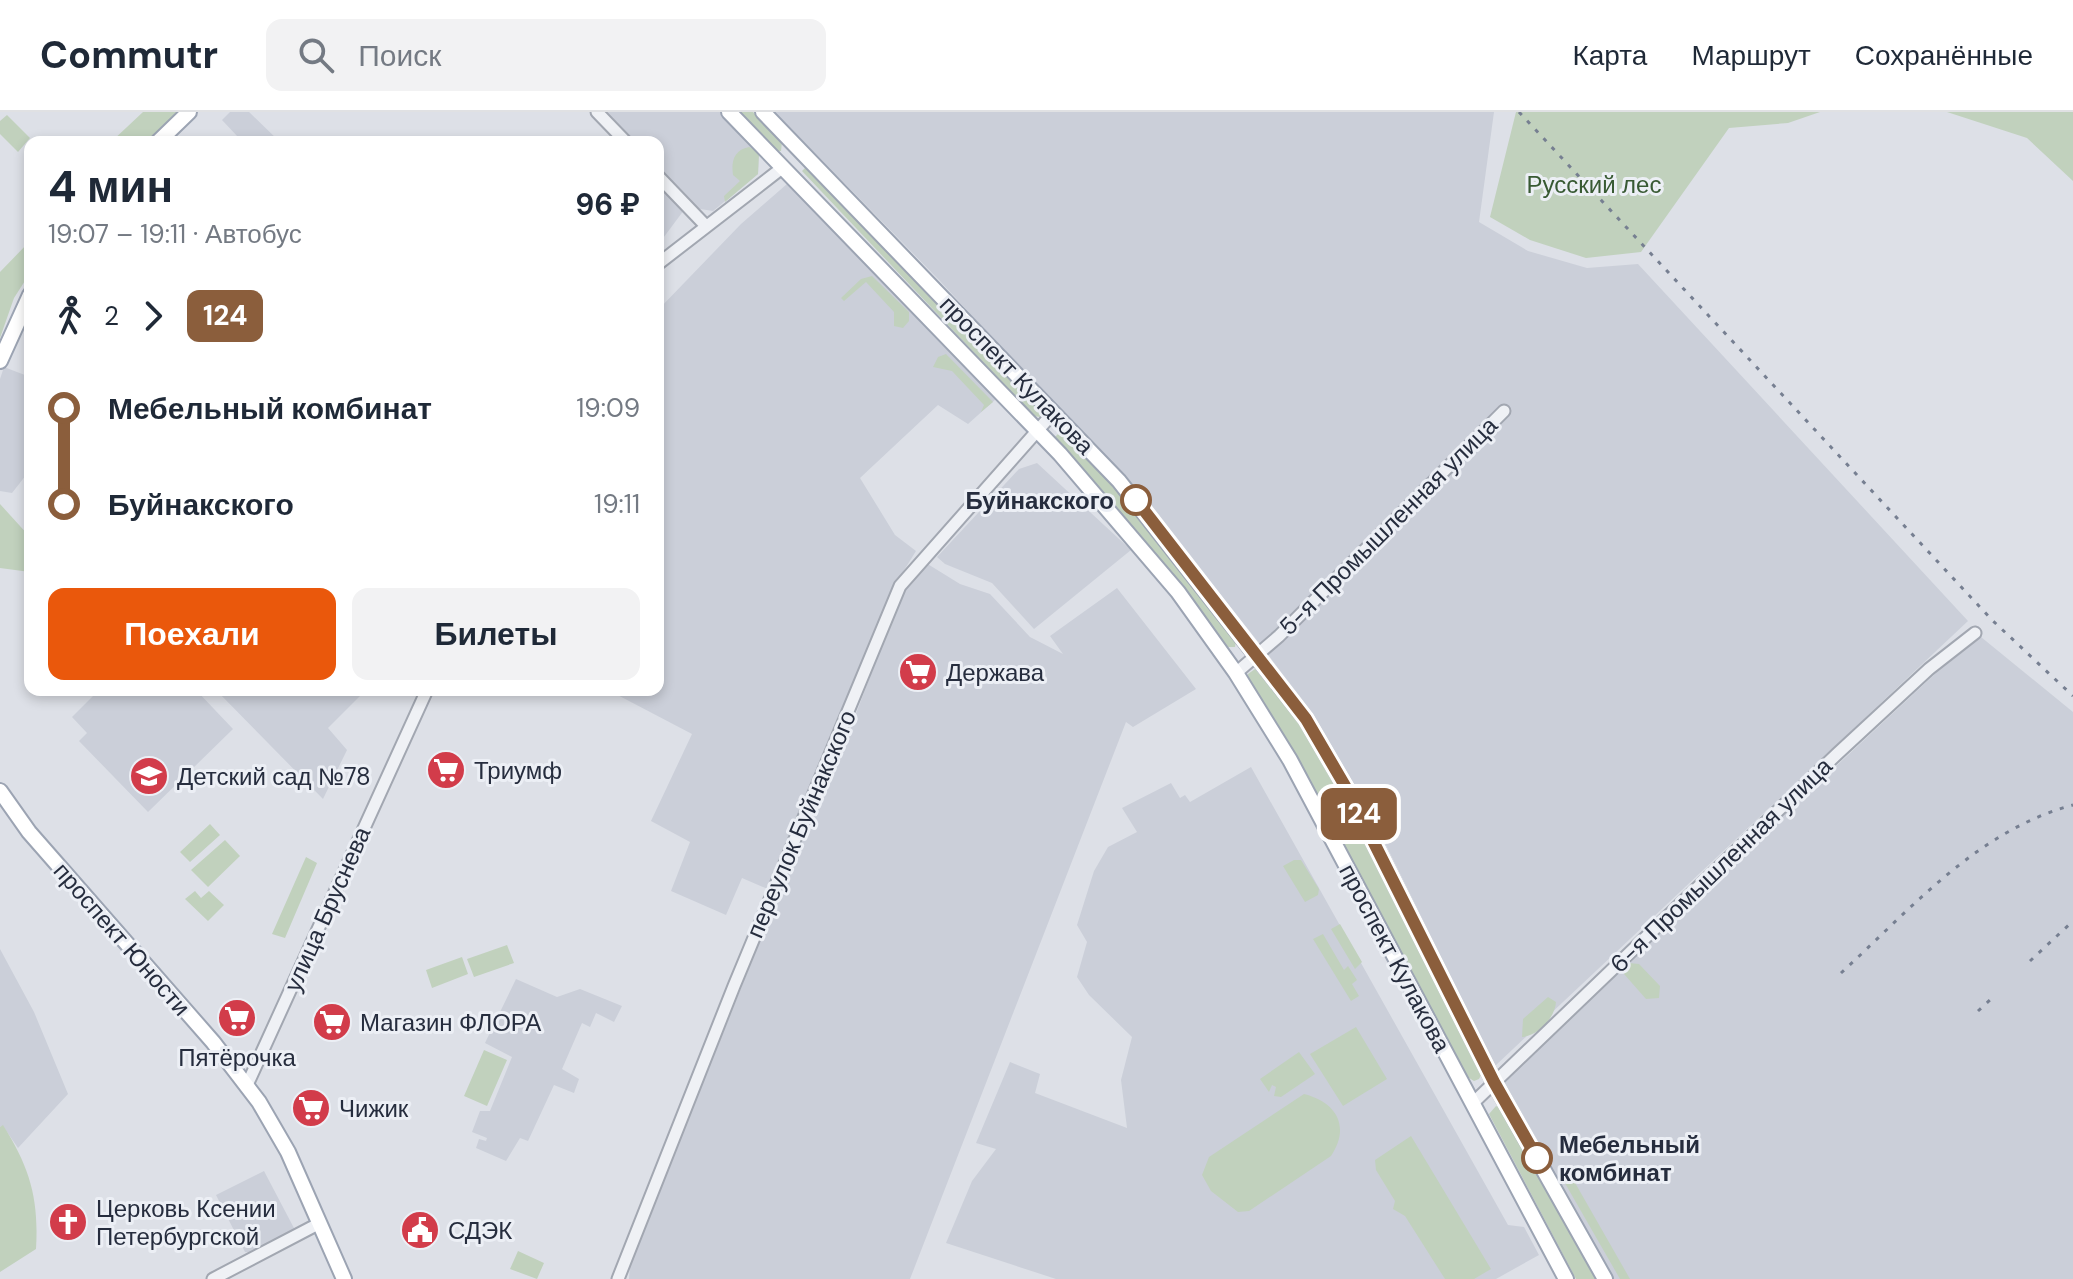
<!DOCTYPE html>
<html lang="ru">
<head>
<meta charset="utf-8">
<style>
  :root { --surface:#fff; --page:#f2f2f3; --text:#1f2937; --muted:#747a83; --line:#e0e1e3; --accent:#ea580c }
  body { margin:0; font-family:"DM Sans",sans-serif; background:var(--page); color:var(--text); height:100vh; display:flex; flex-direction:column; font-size:30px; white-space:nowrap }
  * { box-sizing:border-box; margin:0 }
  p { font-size:26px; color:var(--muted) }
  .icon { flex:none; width:44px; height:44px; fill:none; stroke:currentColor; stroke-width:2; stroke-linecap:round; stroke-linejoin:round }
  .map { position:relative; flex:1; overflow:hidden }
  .details { position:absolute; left:24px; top:24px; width:640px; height:560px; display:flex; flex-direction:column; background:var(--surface); border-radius:16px; box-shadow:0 4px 12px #0003 }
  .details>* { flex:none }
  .badge { padding:0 16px; border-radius:12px; font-size:28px; line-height:52px }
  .map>.badge { position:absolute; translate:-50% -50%; box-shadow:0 0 0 4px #fff }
  .legs { display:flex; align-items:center; gap:12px; height:88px; padding:0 24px; font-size:26px }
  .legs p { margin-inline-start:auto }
  .headline { display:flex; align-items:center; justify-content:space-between; height:136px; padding:0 24px }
  h1 { font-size:44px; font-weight:700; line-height:60px }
  .cta { display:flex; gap:16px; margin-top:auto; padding:16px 24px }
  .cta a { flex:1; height:92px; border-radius:16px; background:var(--accent); color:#fff; font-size:32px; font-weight:700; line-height:92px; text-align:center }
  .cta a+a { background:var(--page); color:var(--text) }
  ul { padding:0 24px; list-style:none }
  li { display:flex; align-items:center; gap:28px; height:96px; font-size:30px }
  li i { display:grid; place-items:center; width:12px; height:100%; margin:0 10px; background:currentColor }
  li i::after { content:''; width:20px; height:20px; margin:-10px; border:6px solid; border-radius:50%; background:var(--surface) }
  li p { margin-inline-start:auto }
  li:first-child i { background:linear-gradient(#0000 50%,currentColor 0) }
  li:last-child i { background:linear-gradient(currentColor 50%,#0000 0) }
  header { display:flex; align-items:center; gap:48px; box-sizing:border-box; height:112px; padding:0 40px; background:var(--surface); border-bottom:2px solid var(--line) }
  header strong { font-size:38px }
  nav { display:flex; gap:44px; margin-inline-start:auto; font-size:28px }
  .search { width:560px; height:72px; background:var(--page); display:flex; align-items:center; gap:20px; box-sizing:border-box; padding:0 28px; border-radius:16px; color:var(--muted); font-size:30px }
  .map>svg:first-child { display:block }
  .built { fill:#cbcfd9 }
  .green { fill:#c1d1bd }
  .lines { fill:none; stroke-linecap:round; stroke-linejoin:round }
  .minor-casing { stroke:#a2a7b1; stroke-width:15 }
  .major-casing { stroke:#9ca4b3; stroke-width:18 }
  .minor { stroke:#eff1f5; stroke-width:11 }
  .major { stroke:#fff; stroke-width:14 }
  .rail { stroke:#767f91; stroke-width:3; stroke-dasharray:4 8; stroke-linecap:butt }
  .line-1-casing { stroke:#fff; stroke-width:18 }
  .line-1 { stroke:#8b5e3c; stroke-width:12 }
  .stop-1-dot { fill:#fff; stroke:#8b5e3c; stroke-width:4 }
  .labels { text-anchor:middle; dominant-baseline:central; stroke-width:6; stroke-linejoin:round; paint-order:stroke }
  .park-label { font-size:24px; fill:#385a33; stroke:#eceff5 }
  .street-label { font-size:24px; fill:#262d3e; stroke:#eceff5 }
  .stop-label { font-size:24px; font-weight:bold; fill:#262d3e; stroke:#eceff5; text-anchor:end }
  .poi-label { font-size:24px; fill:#262d3e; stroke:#eceff5; text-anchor:start }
</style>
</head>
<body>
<header>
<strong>Commutr</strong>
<div class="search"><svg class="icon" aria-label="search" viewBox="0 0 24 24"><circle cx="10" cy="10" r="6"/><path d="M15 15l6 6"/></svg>Поиск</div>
<nav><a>Карта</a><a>Маршрут</a><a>Сохранённые</a></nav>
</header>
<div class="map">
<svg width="2073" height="1167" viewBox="0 0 2073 1167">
  <rect width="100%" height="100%" fill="#dde0e7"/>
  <path class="built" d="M230 0H249L280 30H233L238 25 222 8Z
    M605 0H720L759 40 758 62 713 99 694 96 684 98 658 133V30H631Z
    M775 0H1494L1479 110 1528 139 1587 156 1638 152 1968 509 1495 954 1381 723 1324 620 1267 541 1161 408 940 169Z
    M787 72 996 287 968 312 938 293 860 366 895 423 916 439 893 476 770 778 742 766 726 803 671 779 690 730 651 709 692 622 608 578H658V198L741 112Z
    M4 255 30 265V358L12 381 0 379V267Z
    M1037 351 1131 438 1034 517 992 471 945 452 937 445 1019 357Z
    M926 451 960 472 990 482 1030 525 1063 542 1050 524 1117 476 1196 577 1133 615 1126 610 910 1167H629L630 1152 836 640 841 641 900 486Z
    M1981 525 2073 600V1167H1610L1498 969 1935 562Z
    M99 578H196L233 617 148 700 79 629 87 621 72 605Z
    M216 578H366L328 616 347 638 323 687Z
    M1251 655 1508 1113 1524 1115 1539 1143 1496 1167H1056L946 1131 972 1069 996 1037 976 1031 1010 950 1040 962 1035 981 1127 1016 1121 968 1132 925 1089 883 1077 865 1087 830 1077 813 1094 759 1108 735 1137 720 1122 696 1171 671 1180 686 1185 683 1190 690Z
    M0 837 34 900 68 982 18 1036 3 1014 0 1015Z
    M516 867 557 885 580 877 622 894 614 910 596 901 590 915 582 911 562 957 579 967 574 981 554 973 528 1029 520 1026 506 1049 476 1036 479 1027 486 1029 487 1026 472 1020 480 999H490L512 945 485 931Z
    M264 1059 295 1118 253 1141 245 1140 216 1083Z"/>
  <path class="green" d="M143 0H182L151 30H111Z
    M738 0H753L782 30 781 39H776Z
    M1516 0H1820L1788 11 1729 16 1641 140 1586 146 1530 128 1490 105Z
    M1947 0H2073V69L2027 26Z
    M7 3 30 26 18 40 0 22V9Z
    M749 35 759 40 758 62 725 90 724 84 740 69 733 63C731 49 734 38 749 35Z
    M809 52 1041 297 1040 305 1034 304 802 59Z
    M30 129V161L14 186 0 226V160Z
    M872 164 909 200V209L903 216 894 214V200L866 170 844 189 841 186 861 167Z
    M946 242 993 290 981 300 984 293 952 259 933 255 938 245Z
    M1059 321 1065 323 1123 384 1236 528 1235 535H1228L1180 471 1057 330 1055 325Z
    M0 392 30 425V460L0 456Z
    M1255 557 1304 617 1327 656 1482 961 1479 967 1474 969 1466 964 1311 672 1248 567V562Z
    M210 712 220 723 190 750 180 740Z
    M225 728 240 744 208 775 191 758Z
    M306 745 317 751 285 826 272 822Z
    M1294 748H1301L1319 777 1318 783 1305 790 1283 754Z
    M195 779 201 786 209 779 224 793 208 809 185 787Z
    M1340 812 1362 850 1355 857 1331 817Z
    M1323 822 1344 858 1348 854 1357 868 1352 872 1359 884 1351 889 1313 827Z
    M507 833 514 851 474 865 467 847Z
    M462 845 468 862 432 876 426 858Z
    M1629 851 1639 852 1660 874 1659 886 1646 887 1624 862V854Z
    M1548 885 1556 890C1555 906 1538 924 1522 925L1523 907Z
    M1356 915 1387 967 1343 994 1310 942Z
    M484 938 507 948 487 994 464 984Z
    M1299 940 1315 962 1281 985 1274 984 1276 975 1272 973 1269 980 1260 967Z
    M1304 982C1336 990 1351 1014 1331 1044L1249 1099 1238 1100 1211 1079 1202 1063 1209 1045Z
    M1496 994 1502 997 1597 1167H1576L1489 1002Z
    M3 1013C30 1056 39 1087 36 1137L0 1160V1015Z
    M1411 1024 1491 1157 1474 1167H1445L1405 1104 1393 1097 1395 1089 1376 1058 1375 1048Z
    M1567 1060 1570 1062 1630 1167H1620L1562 1066Z
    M518 1139 544 1151 537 1167 510 1157Z"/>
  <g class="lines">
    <g class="minor-casing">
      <path id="minor" d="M597 0 626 30
        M658 64 706 114
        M658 152 782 56
        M1236 561 1279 524 1504 299
        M247 973 427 578
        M1473 991 1837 642 1929 557 1975 521
        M213 1167 320 1111
        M618 1167 734 874 900 474 1053 301"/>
    </g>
    <g class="major-casing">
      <path id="major" d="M729 0 1060 342 1178 480 1236 561 1290 648 1566 1167
        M763 0 1119 369 1306 607 1348 679 1494 970 1605 1167
        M158 30 189 0
        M0 249 30 183
        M0 679 29 720 213 930 259 990 288 1040 344 1167"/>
    </g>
    <use href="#minor" class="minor"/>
    <use href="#major" class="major"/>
    <path class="rail" d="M1519 0 1992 508 2073 584
      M2030 849 2073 809
      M1841 861C1912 796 1978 718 2073 693
      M1978 899 1990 888"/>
  </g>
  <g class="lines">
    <g class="line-1-casing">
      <path id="line-1" d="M1136 388 1306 607 1348 679 1494 970 1537 1046"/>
    </g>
    <use href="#line-1" class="line-1"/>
  </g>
  <defs>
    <g id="supermarket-disc" transform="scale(2)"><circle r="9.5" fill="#d23c4a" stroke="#eceff5"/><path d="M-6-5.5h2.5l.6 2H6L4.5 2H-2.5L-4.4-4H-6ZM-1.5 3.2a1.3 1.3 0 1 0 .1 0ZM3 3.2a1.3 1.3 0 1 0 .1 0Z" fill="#fff"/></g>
    <g id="school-disc" transform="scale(2)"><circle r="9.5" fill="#d23c4a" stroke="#eceff5"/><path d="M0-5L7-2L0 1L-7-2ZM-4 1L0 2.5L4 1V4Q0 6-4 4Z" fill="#fff"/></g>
    <g id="church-disc" transform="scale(2)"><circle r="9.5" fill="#d23c4a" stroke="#eceff5"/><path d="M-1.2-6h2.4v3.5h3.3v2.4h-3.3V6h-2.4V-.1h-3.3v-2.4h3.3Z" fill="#fff"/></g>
    <g id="civic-disc" transform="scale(2)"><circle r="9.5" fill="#d23c4a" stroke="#eceff5"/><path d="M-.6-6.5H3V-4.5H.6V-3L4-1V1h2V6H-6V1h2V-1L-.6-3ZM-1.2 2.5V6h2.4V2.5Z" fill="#fff"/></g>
  </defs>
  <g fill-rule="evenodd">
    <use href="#supermarket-disc" x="918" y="560"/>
    <use href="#supermarket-disc" x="446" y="658"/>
    <use href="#school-disc" x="149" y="664"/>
    <use href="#supermarket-disc" x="237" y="906"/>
    <use href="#supermarket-disc" x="332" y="910"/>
    <use href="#supermarket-disc" x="311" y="996"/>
    <use href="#church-disc" x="68" y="1110"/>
    <use href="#civic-disc" x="420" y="1118"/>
  </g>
  <g class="stop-1-dot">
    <circle cx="1136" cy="388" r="14"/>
    <circle cx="1537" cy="1046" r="14"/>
  </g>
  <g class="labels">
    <g class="park-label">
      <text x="1594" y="72">Русский лес</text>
    </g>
    <g class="street-label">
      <text transform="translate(1017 263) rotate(46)">проспект Кулакова</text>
      <text transform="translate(1388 414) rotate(-45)">5-я Промышленная улица</text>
      <text transform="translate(801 712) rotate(-67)">переулок Буйнакского</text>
      <text transform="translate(1721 753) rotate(-44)">6-я Промышленная улица</text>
      <text transform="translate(327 797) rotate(-66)">улица Бруснева</text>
      <text transform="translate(122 827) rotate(49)">проспект Юности</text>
      <text transform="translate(1395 846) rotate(62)">проспект Кулакова</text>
    </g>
    <g class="stop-label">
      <text x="1114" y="388">Буйнакского</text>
      <text x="1559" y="1032" text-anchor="start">Мебельный<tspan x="1559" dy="28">комбинат</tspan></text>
    </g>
    <g class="poi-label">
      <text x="946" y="560">Держава</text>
      <text x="474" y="658">Триумф</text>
      <text x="177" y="664">Детский сад №78</text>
      <text x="360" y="910">Магазин ФЛОРА</text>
      <text x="237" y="945" text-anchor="middle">Пятёрочка</text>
      <text x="339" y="996">Чижик</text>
      <text x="96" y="1096">Церковь Ксении<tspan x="96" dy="28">Петербургской</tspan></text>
      <text x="448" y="1118">СДЭК</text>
    </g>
  </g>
</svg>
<b class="badge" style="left:1359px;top:702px;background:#8b5e3c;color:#fff">124</b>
<section class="details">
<div class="headline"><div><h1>4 мин</h1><p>19:07 – 19:11 · Автобус</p></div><b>96 ₽</b></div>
<div class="legs"><svg class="icon" aria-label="walk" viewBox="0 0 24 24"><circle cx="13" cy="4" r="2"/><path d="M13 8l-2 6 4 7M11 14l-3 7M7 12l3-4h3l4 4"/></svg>2<svg class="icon" aria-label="forward" viewBox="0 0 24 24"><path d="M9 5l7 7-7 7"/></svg><b class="badge" style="background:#8b5e3c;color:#fff">124</b></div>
<ul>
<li><i style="color:#8b5e3c"></i><b>Мебельный комбинат</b><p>19:09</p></li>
<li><i style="color:#8b5e3c"></i><b>Буйнакского</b><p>19:11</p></li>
</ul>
<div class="cta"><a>Поехали</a><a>Билеты</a></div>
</section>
</div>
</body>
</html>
